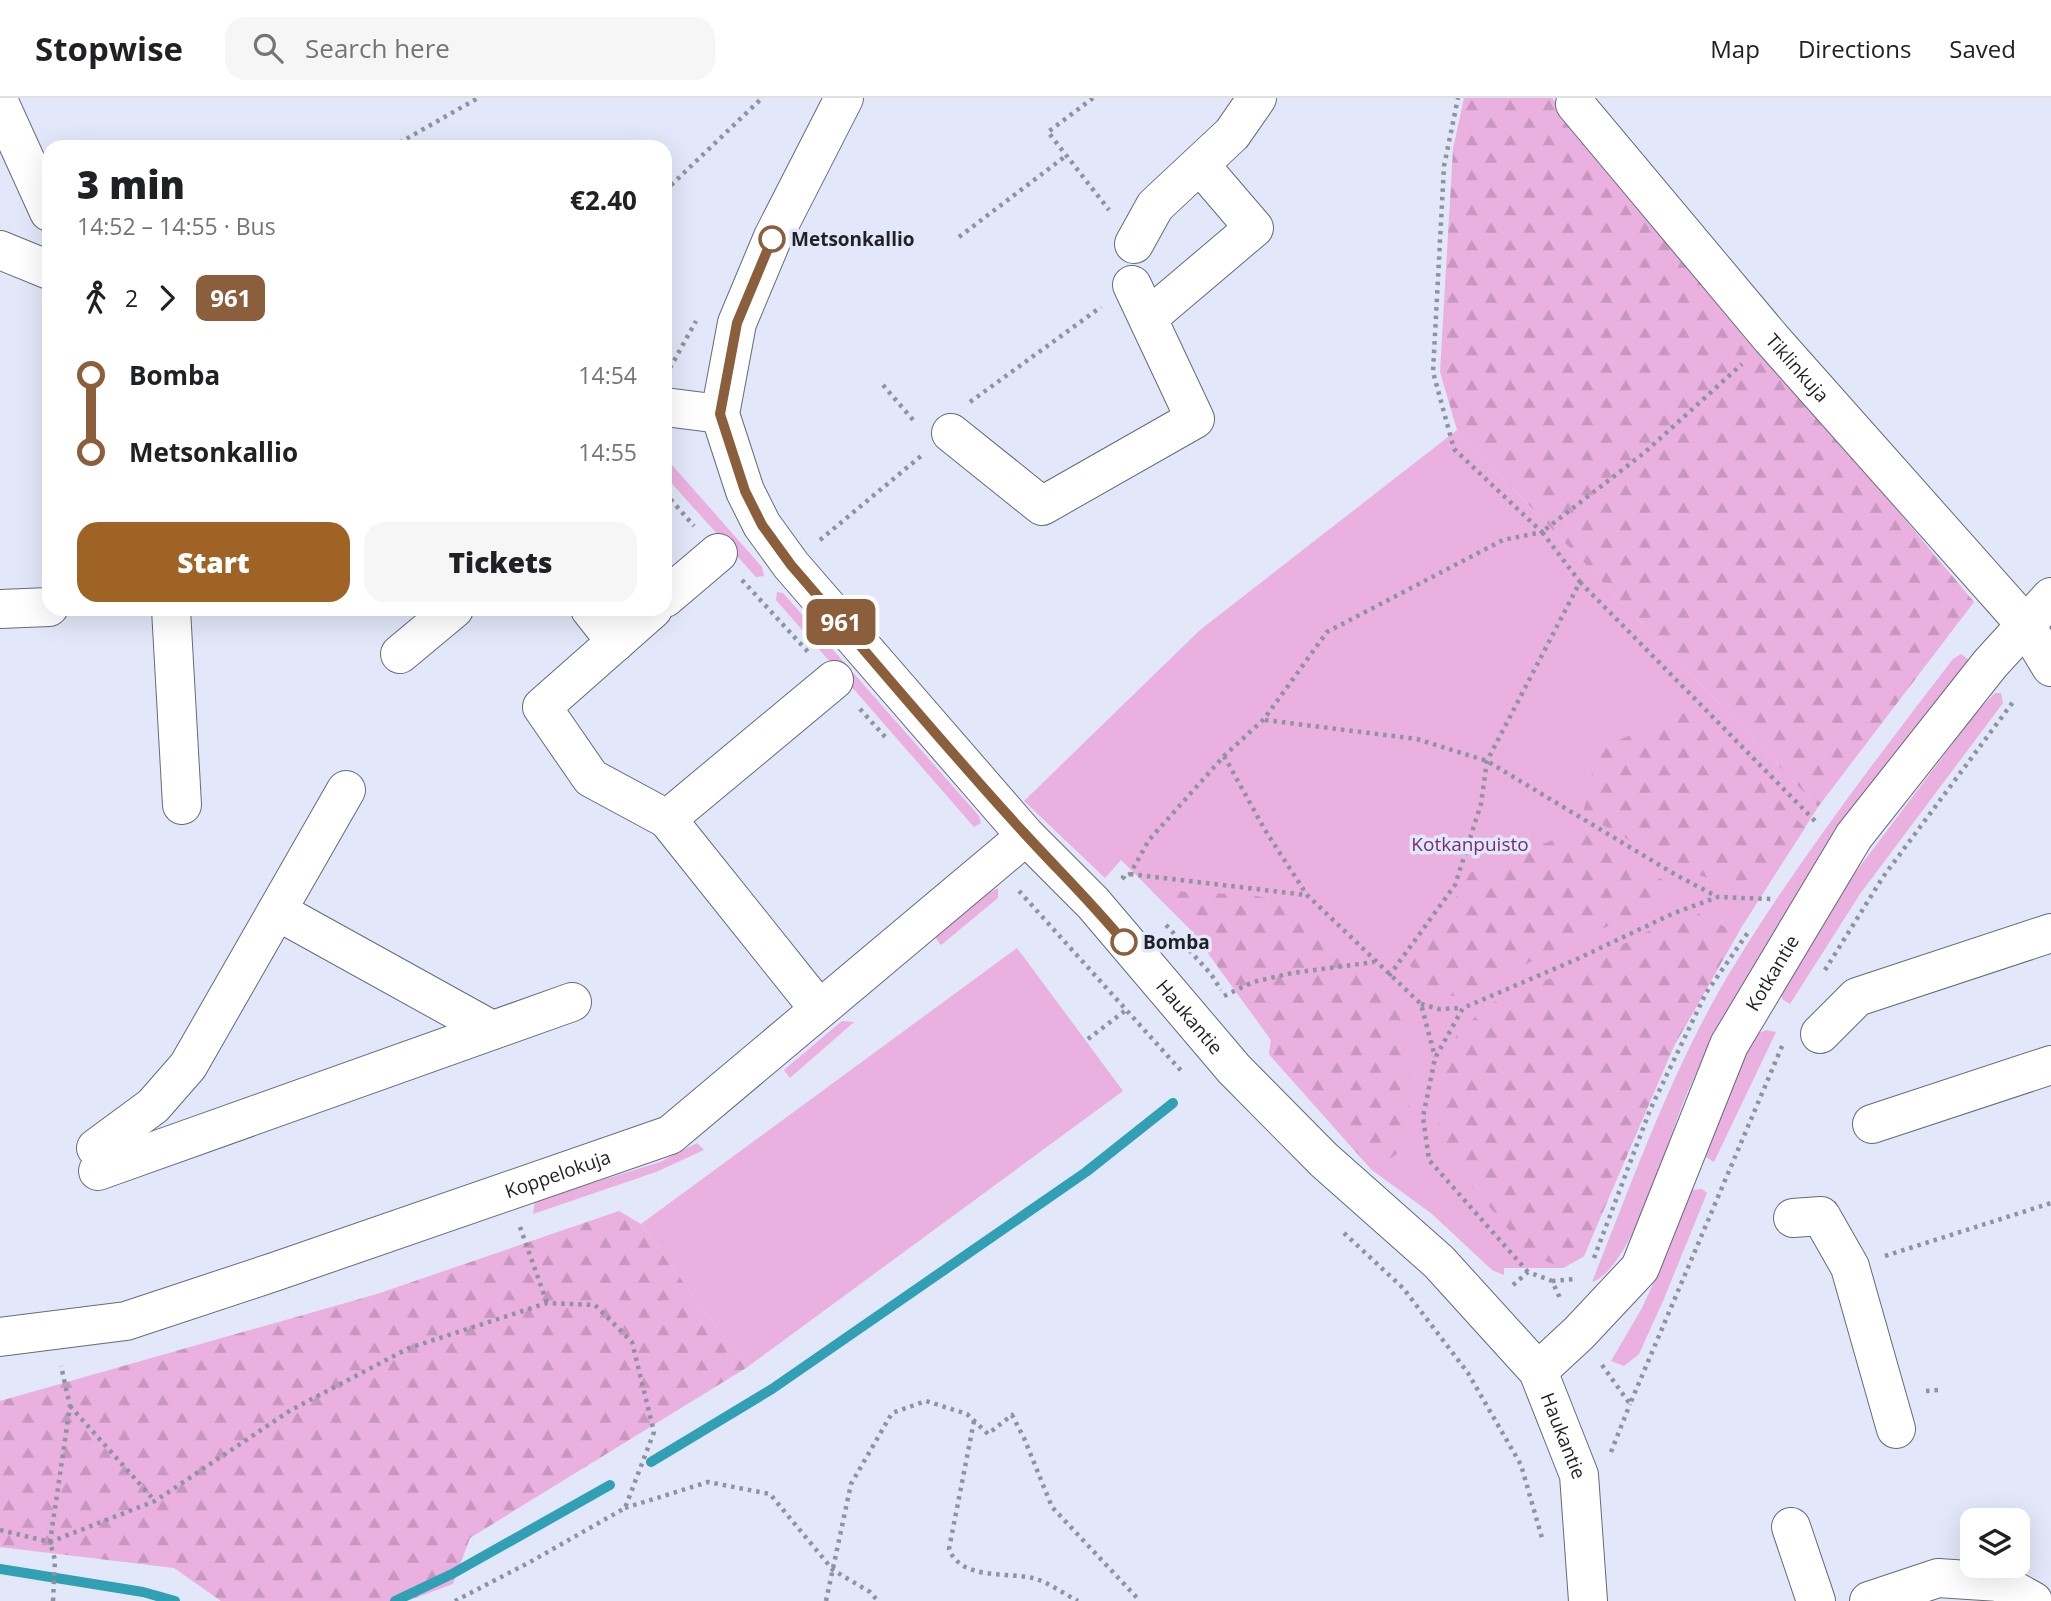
<!DOCTYPE html>
<html lang="en">
<head>
<meta charset="utf-8">
<style>
  :root { --surface:#fff; --page:#f6f6f6; --text:#202124; --muted:#757577; --line:#e0e0e0; --accent:#9f6325 }
  body { margin:0; font-family:"Open Sans",sans-serif; background:var(--page); color:var(--text); height:100vh; display:flex; flex-direction:column; font-size:26px; white-space:nowrap }
  * { box-sizing:border-box; margin:0 }
  p { font-size:23px; color:var(--muted) }
  .icon { flex:none; width:38px; height:38px; fill:none; stroke:currentColor; stroke-width:2; stroke-linecap:round; stroke-linejoin:round }
  .map { position:relative; flex:1; overflow:hidden }
  .side { position:absolute; left:42px; top:42px; width:630px; height:476px; display:flex; flex-direction:column; background:var(--surface); border-radius:21px; box-shadow:0 7px 28px #0002 }
  .side>* { flex:none }
  .badge { padding:0 14px; border-radius:10px; font-size:24px; line-height:46px }
  .fabs { position:absolute; left:1960px; top:1410px; display:grid; gap:14px }
  .fabs a { display:grid; place-items:center; width:70px; height:70px; border-radius:14px; background:var(--surface); box-shadow:0 7px 28px #0002; font-size:35px }
  .map>.badge { position:absolute; translate:-50% -50%; box-shadow:0 0 0 4px #fff }
  .legs { display:flex; align-items:center; gap:10px; height:77px; padding:0 35px; font-size:23px }
  .legs p { margin-inline-start:auto }
  .summary { display:flex; align-items:center; justify-content:space-between; height:119px; padding:0 35px }
  h1 { font-size:38px; font-weight:800; line-height:52px }
  .action { display:flex; gap:14px; margin-top:auto; padding:14px 35px }
  .action a { flex:1; height:80px; border-radius:21px; background:var(--accent); color:#fff; font-size:28px; font-weight:800; line-height:80px; text-align:center }
  .action a+a { background:var(--page); color:var(--text) }
  ul { padding:0 35px; list-style:none }
  li { display:flex; align-items:center; gap:24px; height:77px; font-size:26px }
  li i { display:grid; place-items:center; width:10px; height:100%; margin:0 9px; background:currentColor }
  li i::after { content:''; width:18px; height:18px; margin:-9px; border:5px solid; border-radius:50%; background:var(--surface) }
  li p { margin-inline-start:auto }
  li:first-child i { background:linear-gradient(#0000 50%,currentColor 0) }
  li:last-child i { background:linear-gradient(currentColor 50%,#0000 0) }
  header { display:flex; align-items:center; gap:42px; box-sizing:border-box; height:98px; padding:0 35px; background:var(--surface); border-bottom:2px solid var(--line) }
  header strong { font-size:33px }
  nav { display:flex; gap:38px; margin-inline-start:auto; font-size:24px }
  .search { width:490px; height:63px; background:var(--page); display:flex; align-items:center; gap:18px; box-sizing:border-box; padding:0 24px; border-radius:21px; color:var(--muted); font-size:26px }
  .map>svg:first-child { display:block }
  .green { fill:#eab0df }
  .forest { fill:url(#forest-firs) }
  .lines { fill:none; stroke-linecap:round; stroke-linejoin:round }
  .stream { stroke:#319fb4; stroke-width:10 }
  .minor-casing { stroke:#666b7a; stroke-width:40 }
  .path { stroke:#8f939f; stroke-width:4.5; stroke-dasharray:3.5 5; stroke-linecap:butt }
  .minor { stroke:#fff; stroke-width:38 }
  .line-1-casing { stroke:#fff; stroke-width:16 }
  .line-1 { stroke:#8b5e3c; stroke-width:10 }
  .stop-1-dot { fill:#fff; stroke:#8b5e3c; stroke-width:3.5 }
  .labels { text-anchor:middle; dominant-baseline:central; stroke-width:7; stroke-linejoin:round; paint-order:stroke }
  .stop-label { font-size:19px; font-weight:bold; fill:#1f2127; stroke:#e2e7f9; text-anchor:start }
  .street-label { font-size:19px; fill:#1f2127; stroke:#e2e7f9 }
  .park-label { font-size:19px; fill:#782f6e; stroke:#e2e7f9 }
</style>
</head>
<body>
<header>
<strong>Stopwise</strong>
<div class="search"><svg class="icon" aria-label="search" viewBox="0 0 24 24"><circle cx="10" cy="10" r="6"/><path d="M15 15l6 6"/></svg>Search here</div>
<nav><a>Map</a><a>Directions</a><a>Saved</a></nav>
</header>
<div class="map">
<svg width="2051" height="1503" viewBox="0 0 2051 1503">
  <defs>
    <pattern id="forest-firs" width="22" height="20" patternUnits="userSpaceOnUse" patternTransform="scale(1.75)"><rect width="22" height="20" fill="#eab0df"/><path d="M5 1l3.5 6h-7zM16 11l3.5 6h-7z" fill="#c897bf"/></pattern>
  </defs>
  <rect width="100%" height="100%" fill="#e2e7f9"/>
  <path class="green" d="M1457 332 1818 709 1741 830 1674 948 1635 1033 1584 1158 1563 1170H1504V1177L1492 1172 1432 1116 1372 1072 1269 956 1271 942 1192 833 1121 762 1105 780 1024 703 1200 532Z
    M665 359 762 469 764 478 756 479 665 378Z
    M777 494 783 495 979 718 981 725 974 729 776 502Z
    M1961 556 1969 562C1911 641 1853 719 1799 800 1757 862 1717 925 1688 993 1669 1035 1634 1170 1592 1184 1635 1077 1674 965 1735 866 1800 760 1877 660 1953 561Z
    M1995 595H2001L2003 605 1860 796 1790 906 1782 901 1781 892 1852 779 1975 616Z
    M998 790V800L941 847 935 839 990 794Z
    M1017 850 1123 993 746 1270 641 1126Z
    M842 923 854 924 790 980 784 972Z
    M1766 932 1776 934 1714 1064 1703 1057 1702 1048 1755 937Z
    M697 1045 704 1052 656 1074 533 1116 535 1103 660 1064Z
    M1702 1091 1707 1095 1663 1203 1639 1256 1624 1268 1611 1263 1642 1210 1659 1173 1689 1092Z"/>
  <path class="forest" d="M1464 0H1552L1974 504 1818 709 1457 332 1440 274 1453 51Z
    M1694 611 1805 730 1766 790 1732 787 1682 772 1583 716 1597 651Z
    M1581 731 1663 782 1669 805 1575 841 1461 899 1426 894 1410 867 1444 822 1470 775Z
    M1151 792 1251 797 1295 805 1322 826 1406 907 1410 999 1406 1050 1372 1072 1269 956 1271 942 1192 833Z
    M1697 815 1738 835 1674 948 1584 1158 1563 1170 1529 1156 1445 1056 1436 1017 1443 977 1457 936 1488 907 1597 860 1660 827Z
    M619 1113 641 1126 746 1270 470 1440 453 1486 407 1503H221L174 1470 0 1449V1303L377 1196Z"/>
  <g class="lines">
    <path class="stream" d="M651 1364 772 1291 1086 1074 1173 1005
      M0 1471 143 1494 175 1503
      M395 1503 452 1476 610 1387"/>
    <g class="minor-casing">
      <g id="minor">
        <path id="s1" d="M844 0 773 139 737 225 720 316 745 393 762 427 791 467 1026 738 1093 805 1234 971 1324 1062 1439 1164 1538 1273 1579 1377 1588 1503"/>
        <path d="M0 6 49 114"/>
        <path id="s2" d="M1575 6 1771 240 2025 526 2051 569"/>
        <path d="M1134 146 1155 108 1232 36 1257 0"/>
        <path d="M0 152 49 172"/>
        <path d="M1149 219 1254 130 1200 67"/>
        <path d="M665 309 720 316"/>
        <path d="M951 335 1042 408 1195 321 1132 187"/>
        <path d="M665 500 718 455"/>
        <path d="M0 511 49 509"/>
        <path d="M171 511 182 707"/>
        <path d="M590 511 616 544"/>
        <path d="M653 511 542 609 591 680 667 721"/>
        <path d="M400 556 454 511"/>
        <path d="M277 813 492 932"/>
        <path d="M819 911 667 721 834 582"/>
        <path d="M1820 936 1857 899 2051 835"/>
        <path d="M1872 1026 2051 967"/>
        <path d="M96 1050 153 1008 188 968 346 692"/>
        <path d="M98 1073 572 904"/>
        <path d="M1793 1120 1821 1118 1850 1169 1896 1331"/>
        <path id="s3" d="M0 1239 126 1223 274 1174 670 1037 1026 738"/>
        <path id="s4" d="M1538 1273 1579 1235 1640 1170 1729 947 1854 738 1990 566 2051 499"/>
        <path d="M1791 1429 1816 1503"/>
        <path d="M1869 1503 1938 1480 1999 1484 2033 1503"/>
      </g>
    </g>
    <path class="path" d="M1093 0 1048 34 1109 112
      M392 49 478 0
      M665 93 762 0
      M959 139 1067 57
      M670 270 696 223
      M883 287 914 323
      M970 304 1101 209
      M665 395 694 428
      M820 442 921 358
      M742 482 809 555
      M1580 484 1818 726
      M860 611 887 641
      M1265 622 1417 641 1487 663 1676 777 1718 799
      M1224 658 1265 732 1307 797 1421 906 1435 959
      M1130 776 1306 797
      M1125 781 1123 779 1130 776 1149 742 1224 658 1264 621 1327 534 1503 442 1542 434 1454 351 1433 274 1444 68 1458 0
      M1019 793 1184 976
      M1166 827 1211 876 1221 892
      M1825 872 1883 779 2013 604
      M1389 878 1455 787 1481 706 1487 663 1580 484 1542 434 1644 355 1742 266
      M1224 898 1253 884 1292 875 1374 864
      M1421 906 1439 911 1462 910
      M1088 941 1126 912
      M520 1129 547 1205
      M1344 1135 1403 1190 1468 1275 1521 1367 1542 1440
      M1885 1158 2051 1105
      M1594 1160 1650 1012 1706 895 1749 833
      M1528 1174 1429 1062 1423 1019 1435 960 1463 910 1575 862 1674 815 1718 799 1771 801
      M1552 1183 1575 1181
      M1513 1187 1528 1174 1552 1183 1560 1200
      M1602 1267 1630 1306 1783 946
      M1926 1293 1939 1292
      M70 1308 155 1403
      M974 1323 949 1451C961 1482 1005 1474 1033 1480 1048 1484 1064 1496 1078 1503
      M1611 1354 1630 1306
      M625 1410 708 1384 770 1396 833 1472 870 1494 878 1503
      M0 1432 50 1444 155 1403 291 1312 409 1250 547 1205 595 1207 632 1244 654 1334 625 1410 530 1464 455 1503
      M53 1503 55 1462 50 1444 70 1308 61 1268
      M826 1503 851 1386 892 1315 926 1303 967 1316 988 1336 1012 1317 1024 1340 1052 1409 1140 1503"/>
    <use href="#minor" class="minor"/>
  </g>
  <g class="lines">
    <g class="line-1-casing">
      <path id="line-1" d="M772 141 737 225 720 316 745 393 762 427 791 467C869 557 945 649 1026 737 1059 773 1093 806 1124 844"/>
    </g>
    <use href="#line-1" class="line-1"/>
  </g>
  <g class="stop-1-dot">
    <circle cx="772" cy="141" r="12"/>
    <circle cx="1124" cy="844" r="12"/>
  </g>
  <g class="labels">
    <g class="stop-label">
      <text x="791" y="141">Metsonkallio</text>
      <text x="1143" y="844">Bomba</text>
    </g>
    <g class="street-label">
      <text stroke="none"><textPath href="#s2" startOffset="345">Tiklinkuja</textPath></text>
      <text stroke="none"><textPath href="#s4" startOffset="469">Kotkantie</textPath></text>
      <text stroke="none"><textPath href="#s1" startOffset="1113">Haukantie</textPath></text>
      <text stroke="none"><textPath href="#s3" startOffset="583">Koppelokuja</textPath></text>
      <text stroke="none"><textPath href="#s1" startOffset="1680">Haukantie</textPath></text>
    </g>
    <g class="park-label">
      <text x="1470" y="746">Kotkanpuisto</text>
    </g>
  </g>
</svg>
<div class="fabs">
<a><svg class="icon" aria-label="layers" viewBox="0 0 24 24"><path d="M12 4l9 5-9 5-9-5zM3 14l9 5 9-5"/></svg></a>
</div>
<b class="badge" style="left:841px;top:524px;background:#8b5e3c;color:#fff">961</b>
<section class="side">
<div class="summary"><div><h1>3 min</h1><p>14:52 – 14:55 · Bus</p></div><b>€2.40</b></div>
<div class="legs"><svg class="icon" aria-label="walk" viewBox="0 0 24 24"><circle cx="13" cy="4" r="2"/><path d="M13 8l-2 6 4 7M11 14l-3 7M7 12l3-4h3l4 4"/></svg>2<svg class="icon" aria-label="forward" viewBox="0 0 24 24"><path d="M9 5l7 7-7 7"/></svg><b class="badge" style="background:#8b5e3c;color:#fff">961</b></div>
<ul>
<li><i style="color:#8b5e3c"></i><b>Bomba</b><p>14:54</p></li>
<li><i style="color:#8b5e3c"></i><b>Metsonkallio</b><p>14:55</p></li>
</ul>
<div class="action"><a>Start</a><a>Tickets</a></div>
</section>
</div>
</body>
</html>
